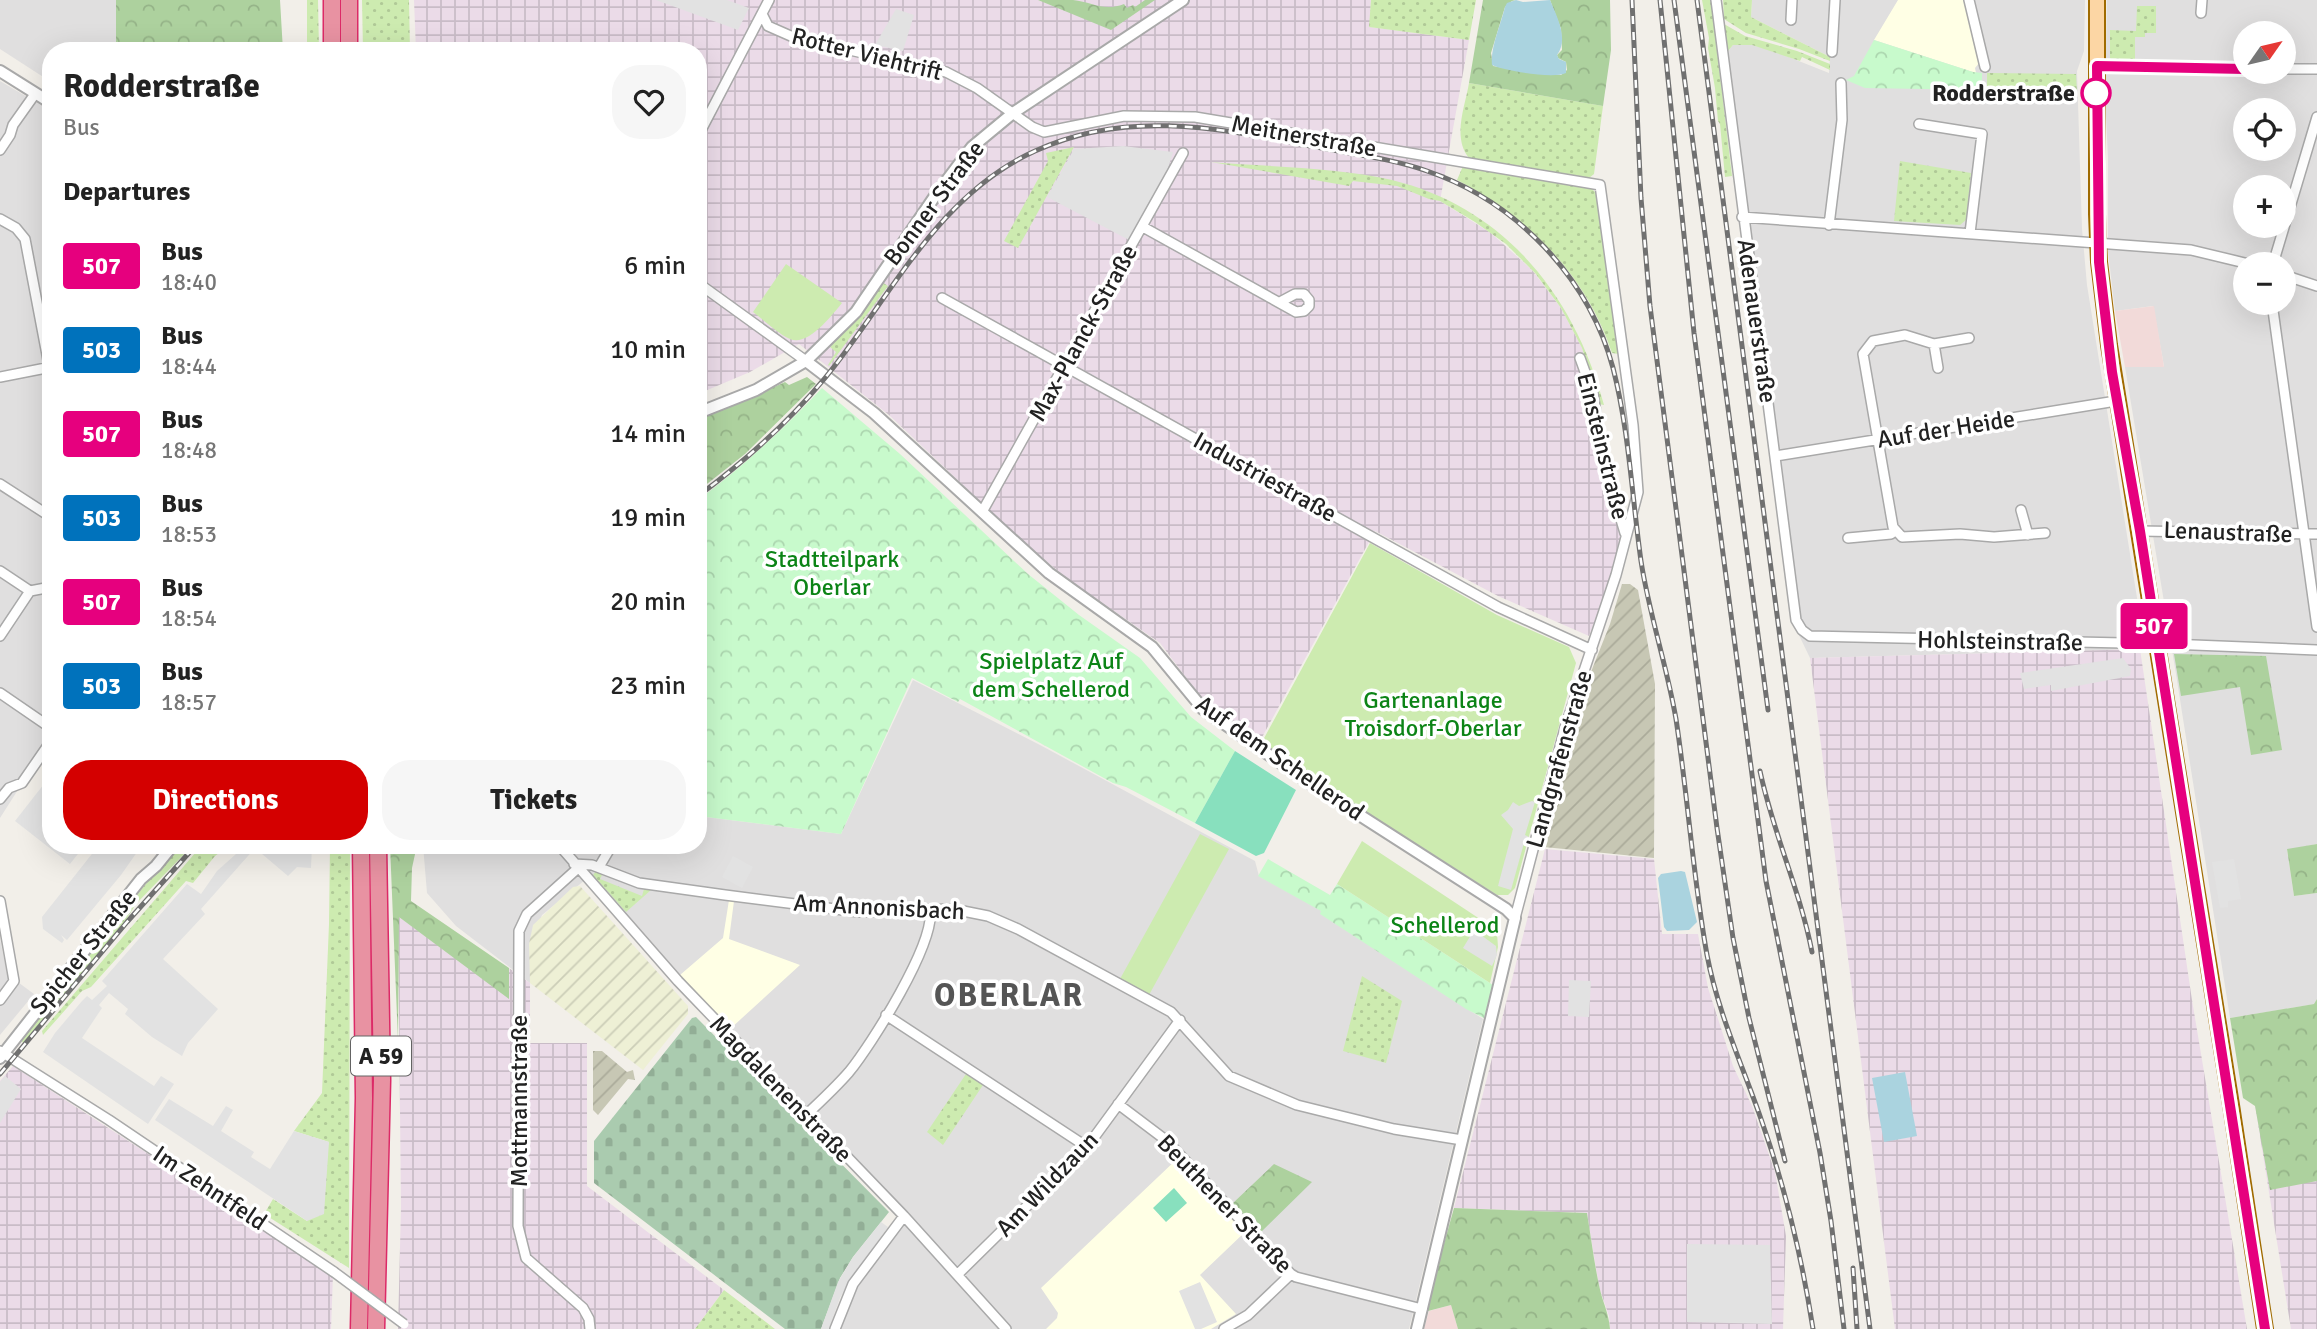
<!DOCTYPE html>
<html lang="en">
<head>
<meta charset="utf-8">
<style>
  :root { --surface:#fff; --page:#f6f6f6; --text:#222; --muted:#767676; --accent:#d40000 }
  body { margin:0; font-family:Signika,sans-serif; background:var(--page); color:var(--text); height:100vh; display:flex; flex-direction:column; font-size:26px; white-space:nowrap }
  * { box-sizing:border-box; margin:0 }
  p { font-size:23px; color:var(--muted) }
  .icon { flex:none; width:38px; height:38px; fill:none; stroke:currentColor; stroke-width:2; stroke-linecap:round; stroke-linejoin:round }
  .map { position:relative; flex:1; overflow:hidden }
  .side { position:absolute; left:42px; top:42px; width:665px; height:812px; display:flex; flex-direction:column; background:var(--surface); border-radius:28px; box-shadow:0 7px 28px #0002 }
  .side>* { flex:none }
  .badge { padding:0 14px; border-radius:5px; font-size:24px; line-height:46px }
  .needle { width:46px; rotate:56deg }
  .tools { position:absolute; left:2233px; top:21px; display:grid; gap:14px }
  .tools a { display:grid; place-items:center; width:63px; height:63px; border-radius:50%; background:var(--surface); box-shadow:0 7px 28px #0002; font-size:35px }
  .map>.badge { position:absolute; translate:-50% -50%; box-shadow:0 0 0 4px #fff }
  h2 { padding:0 21px; font-size:26px; line-height:63px }
  .round { display:grid; place-items:center; flex:none; width:74px; height:74px; border-radius:28px; background:var(--page) }
  .overview { display:flex; align-items:center; justify-content:space-between; height:119px; padding:0 21px }
  h1 { font-size:33px; font-weight:800; line-height:52px }
  .button { display:flex; gap:14px; margin-top:auto; padding:14px 21px }
  .button a { flex:1; height:80px; border-radius:28px; background:var(--accent); color:#fff; font-size:28px; font-weight:800; line-height:80px; text-align:center }
  .button a+a { background:var(--page); color:var(--text) }
  ul { padding:0; list-style:none }
  li { display:flex; align-items:center; gap:21px; height:84px; padding:0 21px }
  li div { flex:1 }
  li b { display:block; font-size:26px }
  li em { font-style:normal }
  li .badge { min-width:77px; font-weight:700; text-align:center }
  .map>svg:first-child { display:block }
  .residential { fill:#e0dfdf; fill-rule:evenodd }
  .commercial { fill:#f2dad9 }
  .industrial { fill:url(#industrial-grid) }
  .education { fill:#ffffe5 }
  .construction { fill:url(#construction-furrows) }
  .farmland { fill:url(#farmland-furrows) }
  .grass { fill:url(#grass-dots) }
  .forest { fill:url(#forest-crowns) }
  .cemetery { fill:url(#cemetery-stones) }
  .park { fill:url(#park-crowns) }
  .garden { fill:#cdebb0 }
  .pitch { fill:#88e0be }
  .parking { fill:#e2e2e2 }
  .water { fill:#aad3df }
  .lines { fill:none; stroke-linecap:round; stroke-linejoin:round }
  .minor-casing { stroke:#a9a9a9; stroke-width:12 }
  .tertiary-casing { stroke:#a9a9a9; stroke-width:14 }
  .primary-casing { stroke:#a06b00; stroke-width:18 }
  .motorway-casing { stroke:#dc2a67; stroke-width:19 }
  .minor { stroke:#fff; stroke-width:9 }
  .tertiary { stroke:#fff; stroke-width:10 }
  .primary { stroke:#fcd6a4; stroke-width:14 }
  .motorway { stroke:#e892a2; stroke-width:16 }
  .rail-casing { stroke:#707070; stroke-width:5 }
  .rail { stroke:#fff; stroke-width:2.5; stroke-dasharray:8; stroke-linecap:butt }
  .minor-bridge-casing { stroke:#a9a9a9; stroke-width:12; stroke-linecap:butt }
  .minor-bridge { stroke:#fff; stroke-width:9 }
  .line-casing { stroke:#fff; stroke-width:16 }
  .line { stroke:#e6007e; stroke-width:10 }
  .stop-dot { fill:#fff; stroke:#e6007e; stroke-width:3.5 }
  .labels { text-anchor:middle; dominant-baseline:central; stroke-width:7; stroke-linejoin:round; paint-order:stroke }
  .shield { fill:#fff; stroke:#646464; stroke-width:2 }
  .shield-label { font-size:23px; font-weight:bold; fill:#222 }
  .street-label { font-size:24px; fill:#222; stroke:#fff }
  .stop-label { font-size:24px; font-weight:bold; fill:#222; stroke:#fff; text-anchor:end }
  .park-label { font-size:24px; fill:#0c8416; stroke:#fff }
  .district-label { font-size:32px; font-weight:bold; letter-spacing:2px; fill:#555; stroke:#fff }
</style>
</head>
<body>
<div class="map">
<svg width="2317" height="1329" viewBox="0 0 2317 1329">
  <defs>
    <pattern id="industrial-grid" width="8" height="8" patternUnits="userSpaceOnUse" patternTransform="scale(1.75)"><rect width="8" height="8" fill="#ebdbe8"/><path d="M0 4h8M4 0v8" fill="none" stroke="#c9bcc7"/></pattern>
    <pattern id="construction-furrows" width="10" height="10" patternUnits="userSpaceOnUse" patternTransform="scale(1.75)"><rect width="10" height="10" fill="#c7c7b4"/><path d="M-1 1l2-2M0 10L10 0M9 11l2-2" fill="none" stroke="#abab9a"/></pattern>
    <pattern id="farmland-furrows" width="10" height="10" patternUnits="userSpaceOnUse" patternTransform="scale(1.75)"><rect width="10" height="10" fill="#eef0d5"/><path d="M-1 1l2-2M0 10L10 0M9 11l2-2" fill="none" stroke="#ccceb7"/></pattern>
    <pattern id="grass-dots" width="8" height="8" patternUnits="userSpaceOnUse" patternTransform="scale(1.75)"><rect width="8" height="8" fill="#cdebb0"/><path d="M2 2h.1M6 6h.1" fill="none" stroke="#b0c997" stroke-width="1.8" stroke-linecap="round"/></pattern>
    <pattern id="forest-crowns" width="20" height="18" patternUnits="userSpaceOnUse" patternTransform="scale(1.75)"><rect width="20" height="18" fill="#add19e"/><path d="M2 6a3 3 0 1 1 6 0M12 15a3 3 0 1 1 6 0" fill="none" stroke="#95b388"/></pattern>
    <pattern id="cemetery-stones" width="16" height="16" patternUnits="userSpaceOnUse" patternTransform="scale(1.75)"><rect width="16" height="16" fill="#aacbaf"/><path d="M2 7V4a2 2 0 0 1 4 0v3zM10 15v-3a2 2 0 0 1 4 0v3z" fill="#92ae96"/></pattern>
    <pattern id="park-crowns" width="20" height="18" patternUnits="userSpaceOnUse" patternTransform="scale(1.75)"><rect width="20" height="18" fill="#c8facc"/><path d="M2 6a3 3 0 1 1 6 0M12 15a3 3 0 1 1 6 0" fill="none" stroke="#acd6af"/></pattern>
  </defs>
  <rect width="100%" height="100%" fill="#f2efe9"/>
  <path class="residential" d="M0 0H116V51H51V82L0 49Z
    M1752 0H2085L2084 51 2077 71 2082 229 2087 285 2142 629 2140 649 1810 658 1795 627 1744 276 1746 193 1728 51 1733 45H1752L1771 50 1829 73 1830 57 1751 17Z
    M2107 0H2317V844L2287 850 2294 896 2317 893V999L2315 1004 2230 1018 2176 674 2125 367 2164 366 2153 306 2115 311 2108 251V158L2105 94ZM2245 33H2284V72H2245ZM2245 110H2284V149H2245ZM2245 187H2284V226H2245ZM2245 264H2284V303H2245Z
    M0 81 51 111V738L0 818Z
    M913 680 1040 745 1255 861 1259 876 1322 911 1321 914 1483 1019 1409 1329H834L850 1287 902 1216 585 880 542 915 531 944 530 983 456 926 427 893 423 845H698V816L841 834Z
    M0 938 7 974 34 994 0 1035Z"/>
  <path class="commercial" d="M2154 306 2164 367H2125L2115 311Z
    M1451 1305 1458 1329H1424L1429 1311Z"/>
  <path class="industrial" d="M414 0H1371L1370 27 1469 40 1440 201 1491 233 1532 270 1561 308 1582 348 1599 404 1592 424 1599 468 1622 533 1611 577 1589 636 1498 596 1375 531 1260 741 1203 700 1160 643 1065 577 1020 539 889 415 799 344 750 372 698 394V51H416Z
    M2140 649 2192 1000 2247 1329H1895L1810 658Z
    M1545 849 1654 859 1662 934H1698L1708 988 1720 1025 1733 1066 1752 1106 1775 1172 1786 1236 1783 1329H1610L1609 1316 1600 1290 1596 1269 1587 1213 1454 1208Z
    M398 916 509 998V968L530 983V1043H587V1186L724 1290 695 1329H398L401 1207Z
    M13 1066 333 1274 331 1329H0V1081Z
    M2255 1105 2317 1123V1329H2291Z"/>
  <path class="education" d="M1898 0H1965L1979 63 1975 68 1976 73 1874 40Z
    M729 900 734 901 729 939 800 965 730 1029 680 975 723 938Z
    M1177 1159 1245 1232 1200 1275 1236 1314 1211 1329H1046L1057 1318 1058 1313 1041 1288Z"/>
  <path class="construction" d="M1622 584H1630L1638 590 1655 684 1654 858 1544 847 1568 744 1585 687 1610 624Z
    M593 1051H602L627 1072 633 1070 635 1080 628 1079 598 1115 593 1110Z"/>
  <path class="farmland" d="M580 886 688 1006V1014L643 1070 530 983 529 944 533 925 573 887Z"/>
  <path class="grass" d="M307 0H318L319 51H307Z
    M362 0H409L410 51H363Z
    M1371 0H1476L1469 40 1369 27Z
    M1702 0H1711L1732 176 1725 177 1720 124 1718 121 1715 88 1708 48 1709 38Z
    M1723 0H1752L1751 17 1830 57V61L1799 49 1746 33 1724 19Z
    M2137 6H2156V33H2145V37H2135V61L2112 62 2110 58V30L2136 31Z
    M1724 24 1745 36 1797 51 1830 64V70L1802 57 1800 61 1752 45H1733L1728 51Z
    M1987 73 2076 74 2077 92 1987 90Z
    M1469 83 1603 106 1594 174 1589 178 1469 158C1452 137 1465 107 1469 83Z
    M1074 147 1018 248 1004 241 1048 161 1046 153Z
    M1900 161 1971 173 1966 220 1960 225 1894 221Z
    M1211 162C1269 167 1336 167 1392 180 1506 208 1575 297 1604 405L1599 404 1582 348 1561 308 1535 273 1506 244 1475 222 1440 201 1429 199 1397 186 1353 181 1349 186Z
    M1463 166 1588 185 1596 193 1619 354 1612 353C1586 275 1529 218 1457 180Z
    M882 282 888 286 829 366 828 365 836 352 830 347 853 322Z
    M177 845H193L136 904 124 923 23 1043 21 1040 24 1036Z
    M202 845H230L215 856 193 883 186 881 91 987 82 991 43 1035 42 1031 48 1024Z
    M330 845H350L349 1268 264 1214 273 1199 307 1221 329 1142 294 1131 322 1093 329 924Z
    M597 870 603 873 600 879 642 896 644 889 651 890 626 912 593 875Z
    M1362 976 1402 1001 1386 1063 1343 1051Z
    M966 1074 983 1085 943 1145 927 1132Z
    M724 1290 775 1329H695Z"/>
  <path class="forest" d="M116 0H280L283 51H116Z
    M1038 0C1050 0 1062 0 1073 0 1092 2 1104 12 1124 4L1127 8 1133 5 1135 7 1145 0H1155L1111 30Z
    M1483 0H1516L1512 1 1505 7 1491 53 1493 66 1526 72 1561 75 1567 70 1566 62 1558 58 1557 55 1562 50 1561 29 1550 0H1610L1611 50 1603 106 1469 83Z
    M807 377 816 384 745 454 698 491V418L730 407 785 382 789 385Z
    M2174 654 2266 656 2282 750 2251 755 2240 687 2181 696Z
    M2317 844V893L2294 896 2287 849Z
    M390 845H417L412 868 411 901 509 968V999L399 917 398 1041Z
    M2317 999V1181L2270 1190 2255 1106 2243 1098 2230 1018 2314 1004Z
    M1274 1164 1312 1182 1260 1233 1232 1204Z
    M1454 1208 1587 1213C1591 1237 1594 1262 1599 1285 1602 1301 1609 1313 1610 1329H1458L1451 1305 1428 1311 1426 1308Z"/>
  <path class="cemetery" d="M696 1017 889 1212 853 1257 840 1278 821 1329H785L594 1183V1141L692 1018Z"/>
  <path class="park" d="M1874 40 1973 72 1982 73V90L1865 88 1846 80 1854 76Z
    M822 388 900 454 1028 574 1079 615 1140 658 1191 717 1235 751 1195 823 1126 787 1113 783 960 699 958 702 912 678 841 834 698 816V500C743 466 784 429 822 388Z
    M1268 859 1330 895 1337 884 1493 985 1484 1018 1466 1009 1320 914 1321 911 1258 876Z"/>
  <path class="garden" d="M786 264 842 303C832 315 808 347 790 339 777 333 765 321 753 312Z
    M1370 543 1497 615 1569 647 1576 663 1515 888 1508 895H1497L1349 801 1262 742Z
    M1200 834 1229 849 1149 995 1120 979Z
    M1362 841 1492 927 1497 933 1498 947 1490 983 1337 884Z"/>
  <path class="pitch" d="M1235 751 1296 790 1264 853 1256 856 1195 823Z
    M1174 1188 1187 1203 1166 1222 1153 1208Z"/>
  <path class="parking" d="M656 0H727L749 8 738 30Z
    M896 9 914 15 903 51 875 45Z
    M1123 146 1173 152 1165 178 1129 240 1047 197 1074 149Z
    M2123 658 2131 669 2130 676 2051 691V685L2024 689 2020 673Z
    M51 775V845H85L70 864 15 821Z
    M1532 801 1535 802 1525 835 1529 837 1527 844 1524 843 1511 890 1498 886 1513 829 1501 815 1508 810 1513 802 1519 806Z
    M99 845H142L121 875 67 940 61 935 64 940 62 943 43 929 42 917Z
    M246 845H312L311 868 297 867 288 876 255 848 201 909 205 914 163 959 218 1009 188 1043 182 1056 152 1037 125 1014 128 1009 109 993 99 1005 102 1008 82 1038 154 1086 161 1076 174 1084 148 1124 43 1052 55 1033 82 1001 87 996 92 1000 107 986 102 981 187 884 201 894 217 871Z
    M733 856 753 867 742 888 722 877Z
    M2234 859 2241 899 2228 901V907L2220 908 2212 862Z
    M1474 930 1496 946 1497 955 1492 966 1463 948Z
    M1569 980 1591 981 1589 1017 1568 1016Z
    M5 1076 21 1089 0 1123V1082Z
    M169 1099 213 1126 226 1106 233 1110 221 1131 254 1152 251 1157 270 1169 294 1131 329 1142 324 1214 307 1221 155 1120Z
    M881 1222 888 1227 850 1280 840 1298 829 1329H821L838 1282 853 1257Z
    M1687 1244 1770 1245 1772 1324 1687 1322Z
    M1200 1282 1217 1322 1201 1329H1195L1179 1291Z"/>
  <path class="water" d="M1516 0 1523 2 1550 0C1557 17 1569 39 1557 55L1559 59 1566 62V73C1553 79 1505 71 1492 65 1490 48 1501 24 1505 7L1507 3Z
    M1681 871 1685 872 1697 922 1689 930 1667 931 1664 927 1658 878 1661 874Z
    M1905 1072 1917 1136 1884 1142 1872 1078Z"/>
  <g class="lines">
    <g class="minor-casing">
      <path id="minor" d="M1716 0 1796 620 1802 630 1810 636 2169 644 2317 650
        M1969 0 1985 67
        M2201 13 2202 0
        M762 14 768 26 793 37 946 72 977 88 1032 127 1044 132 1124 116 1195 117 1600 185 1633 425 1638 492 1616 575 1565 728 1515 918
        M1791 20 1792 0
        M1832 52 1835 0
        M2097 66 2245 69
        M2284 69H2317
        M1919 124 1982 134 1970 233
        M698 136 769 0
        M0 150 10 135 13 125 35 94
        M1742 217 2191 250 2249 264
        M0 219 16 228 25 239 51 376
        M1829 225 1842 120 1841 83
        M1143 227 1296 312 1304 311 1309 306V300L1304 294H1295L1280 302
        M2273 264 2317 117
        M2284 275 2317 286
        M698 283 806 361
        M942 298 1498 607 1592 650
        M2272 303 2317 627
        M1969 338 1934 344 1905 335 1873 341 1863 354 1893 527 1902 537 1960 534 1994 537 2045 533
        M1934 344 1938 368
        M1580 358 1593 394 1604 463 1625 533
        M0 377 51 367
        M1776 456 2116 401
        M0 484 51 517
        M2021 510 2028 535
        M982 512 1183 153
        M2140 531 2317 534
        M1848 538 1891 534 1895 531
        M0 571 30 591 51 587
        M0 636 30 591
        M0 693 51 728
        M0 799 9 788 22 783 51 741
        M559 845 678 981 904 1216 1006 1329
        M574 864 592 865 639 883 725 895 859 912 953 909 988 916 1018 929 1171 1012 1229 1076 1297 1105 1394 1129 1462 1140
        M599 867 612 845
        M577 869 527 914 519 931 518 1226 526 1258 583 1308 589 1319 590 1329
        M0 901 14 981 0 1000
        M886 1015 1087 1147
        M0 1051 109 1120 334 1272
        M1118 1104 1167 1141 1291 1274 1296 1277 1422 1309
        M806 1115C821 1101 836 1087 849 1072 871 1045 936 943 930 909
        M958 1274 1087 1147 1180 1020
        M835 1329 853 1284 904 1216
        M1224 1329 1248 1315 1291 1274"/>
    </g>
    <g class="tertiary-casing">
      <path id="tertiary" d="M0 71 51 103
        M806 361 874 413 1049 573 1152 647 1203 709 1308 782 1506 909 1515 918 1417 1329
        M698 413 756 390 806 361 856 312 935 196 972 147 1013 113 1183 0
        M0 1058 141 879 156 866 173 845"/>
    </g>
    <g class="primary-casing">
      <path id="primary" d="M2097 0V214L2099 262 2109 345 2231 1105 2265 1329"/>
    </g>
    <g class="motorway-casing">
      <path id="motorway" d="M332 0V51
        M349 51V0
        M359 1329 364 1098 361 845
        M376 1329 382 1080 378 845"/>
    </g>
    <use href="#minor" class="minor"/>
    <use href="#tertiary" class="tertiary"/>
    <use href="#primary" class="primary"/>
    <use href="#motorway" class="motorway"/>
    <g class="rail-casing">
      <path id="rail" d="M1632 0 1641 198 1650 306 1717 828 1733 938 1749 1018 1785 1161
        M1660 0 1694 333 1766 881 1820 1153 1831 1221 1844 1329
        M1674 0 1768 710
        M1697 0 1870 1329
        M698 496C745 461 788 423 825 378 890 299 937 195 1035 151 1127 109 1217 128 1311 146 1350 154 1390 158 1427 171 1516 201 1589 278 1613 368 1629 430 1632 497 1641 561 1649 614 1667 666 1676 719 1688 798 1693 877 1707 955 1718 1013 1742 1064 1761 1119 1785 1187 1802 1258 1813 1329
        M1760 771C1773 833 1800 890 1812 952
        M0 1074 127 922 196 845
        M1853 1268 1857 1329"/>
    </g>
    <use href="#rail" class="rail"/>
    <g class="minor-bridge-casing">
      <path id="minor-bridge" d="M334 1272 404 1324"/>
    </g>
    <use href="#minor-bridge" class="minor-bridge"/>
  </g>
  <g class="lines">
    <g class="line-casing">
      <path id="line" d="M2245 69 2097 66 2099 262 2112 372 2140 531 2265 1329"/>
    </g>
    <use href="#line" class="line"/>
  </g>
  <circle class="stop-dot" cx="2096" cy="93" r="14"/>
  <g class="labels">
    <rect class="shield" x="351" y="1036.5" width="60" height="39" rx="5"/>
    <g class="shield-label">
      <text x="381" y="1056">A 59</text>
    </g>
    <g class="street-label">
      <text transform="translate(867 54) rotate(14)">Rotter Viehtrift</text>
      <text transform="translate(1304 136) rotate(10)">Meitnerstraße</text>
      <text transform="translate(934 203) rotate(-53)">Bonner Straße</text>
      <text transform="translate(1757 321) rotate(82)">Adenauerstraße</text>
      <text transform="translate(1083 333) rotate(-61)">Max-Planck-Straße</text>
      <text transform="translate(1946 429) rotate(-9)">Auf der Heide</text>
      <text transform="translate(1603 446) rotate(76)">Einsteinstraße</text>
      <text transform="translate(1265 477) rotate(29)">Industriestraße</text>
      <text transform="translate(2228 532) rotate(2)">Lenaustraße</text>
      <text transform="translate(2000 641) rotate(1)">Hohlsteinstraße</text>
      <text transform="translate(1280 758) rotate(35)">Auf dem Schellerod</text>
      <text transform="translate(1559 759) rotate(-74)">Landgrafenstraße</text>
      <text transform="translate(879 907) rotate(3)">Am Annonisbach</text>
      <text transform="translate(83 952) rotate(-51)">Spicher Straße</text>
      <text transform="translate(781 1089) rotate(46)">Magdalenenstraße</text>
      <text transform="translate(519 1101) rotate(-90)">Mottmannstraße</text>
      <text transform="translate(1047 1184) rotate(-46)">Am Wildzaun</text>
      <text transform="translate(210 1188) rotate(34)">Im Zehntfeld</text>
      <text transform="translate(1225 1204) rotate(46)">Beuthener Straße</text>
    </g>
    <g class="stop-label">
      <text x="2075" y="93">Rodderstraße</text>
    </g>
    <g class="park-label">
      <text x="832" y="559">Stadtteilpark<tspan x="832" dy="28">Oberlar</tspan></text>
      <text x="1051" y="661">Spielplatz Auf<tspan x="1051" dy="28">dem Schellerod</tspan></text>
      <text x="1433" y="700">Gartenanlage<tspan x="1433" dy="28">Troisdorf-Oberlar</tspan></text>
      <text x="1445" y="925">Schellerod</text>
    </g>
    <g class="district-label">
      <text x="1009" y="995">OBERLAR</text>
    </g>
  </g>
</svg>
<div class="tools">
<a><svg class="needle" viewBox="-14 -14 28 28"><path d="M0-13l5 13h-10z" fill="#e53935"/><path d="M0 13l5-13h-10z" fill="#767676"/></svg></a>
<a><svg class="icon" aria-label="locate" viewBox="0 0 24 24"><circle cx="12" cy="12" r="6"/><path d="M12 2v4M12 18v4M2 12h4M18 12h4"/></svg></a>
<a>+</a>
<a>−</a>
</div>
<b class="badge" style="left:2154px;top:626px;background:#e6007e;color:#fff">507</b>
<section class="side">
<div class="overview"><div><h1>Rodderstraße</h1><p>Bus</p></div><a class="round"><svg class="icon" aria-label="heart" viewBox="0 0 24 24"><path d="M12 20l-8-8c-3-5 5-10 8-4 3-6 11-1 8 4z"/></svg></a></div>
<h2>Departures</h2>
<ul>
<li><span class="badge" style="background:#e6007e;color:#fff">507</span><div><b>Bus</b><p>18:40</p></div><em>6 min</em></li>
<li><span class="badge" style="background:#0072bc;color:#fff">503</span><div><b>Bus</b><p>18:44</p></div><em>10 min</em></li>
<li><span class="badge" style="background:#e6007e;color:#fff">507</span><div><b>Bus</b><p>18:48</p></div><em>14 min</em></li>
<li><span class="badge" style="background:#0072bc;color:#fff">503</span><div><b>Bus</b><p>18:53</p></div><em>19 min</em></li>
<li><span class="badge" style="background:#e6007e;color:#fff">507</span><div><b>Bus</b><p>18:54</p></div><em>20 min</em></li>
<li><span class="badge" style="background:#0072bc;color:#fff">503</span><div><b>Bus</b><p>18:57</p></div><em>23 min</em></li>
</ul>
<div class="button"><a>Directions</a><a>Tickets</a></div>
</section>
</div>
</body>
</html>
